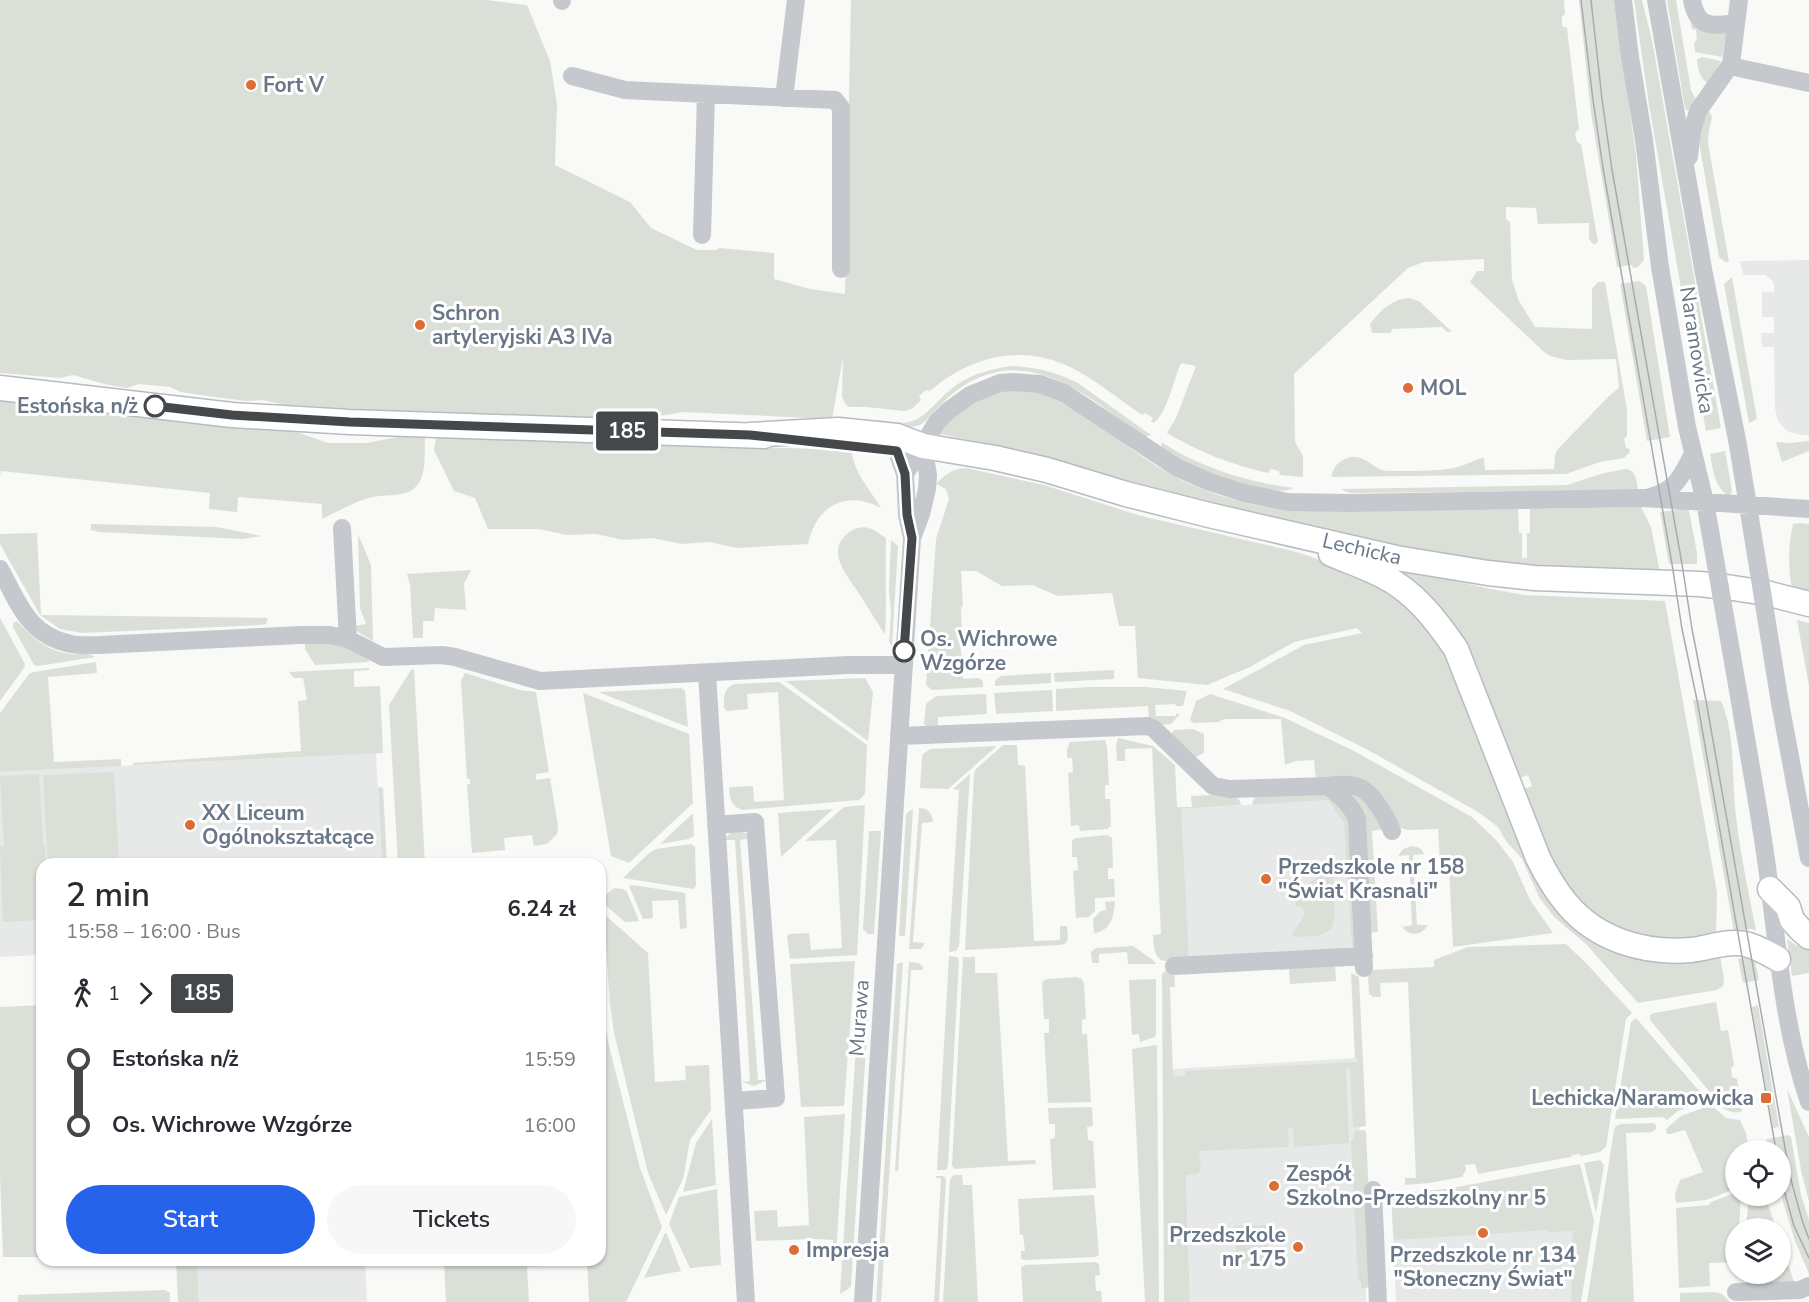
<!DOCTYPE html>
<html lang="en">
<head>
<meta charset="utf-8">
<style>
  :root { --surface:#fff; --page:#f7f7f7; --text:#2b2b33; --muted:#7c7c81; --accent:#2563eb }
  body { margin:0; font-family:"Nunito Sans",sans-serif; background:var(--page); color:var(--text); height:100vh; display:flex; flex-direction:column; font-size:22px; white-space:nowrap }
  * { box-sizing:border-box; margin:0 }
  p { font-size:20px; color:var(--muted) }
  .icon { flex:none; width:33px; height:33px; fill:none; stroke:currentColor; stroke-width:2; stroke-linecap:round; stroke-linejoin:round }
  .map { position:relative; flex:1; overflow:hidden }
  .side { position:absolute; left:36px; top:858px; width:570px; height:408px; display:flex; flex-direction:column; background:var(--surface); border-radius:18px; box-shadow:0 2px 4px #0004 }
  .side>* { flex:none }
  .badge { padding:0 12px; border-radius:4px; font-size:21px; line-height:39px }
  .fabs { position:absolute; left:1725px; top:1140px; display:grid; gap:12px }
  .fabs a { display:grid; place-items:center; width:66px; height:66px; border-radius:50%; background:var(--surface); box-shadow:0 2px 4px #0004; font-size:30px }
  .map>.badge { position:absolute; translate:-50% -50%; box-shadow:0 0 0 3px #fff }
  .legs { display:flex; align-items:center; gap:9px; height:66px; padding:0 30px; font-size:20px }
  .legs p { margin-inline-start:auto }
  .summary { display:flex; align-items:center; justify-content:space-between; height:102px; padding:0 30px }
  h1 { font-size:33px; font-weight:600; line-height:45px }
  .cta { display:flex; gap:12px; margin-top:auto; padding:12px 30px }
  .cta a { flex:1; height:69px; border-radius:36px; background:var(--accent); color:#fff; font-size:24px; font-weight:600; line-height:69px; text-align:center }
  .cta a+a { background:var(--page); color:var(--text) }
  ul { padding:0 30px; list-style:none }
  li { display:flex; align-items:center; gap:21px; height:66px; font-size:22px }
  li i { display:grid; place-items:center; width:9px; height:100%; margin:0 8px; background:currentColor }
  li i::after { content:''; width:15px; height:15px; margin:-8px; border:4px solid; border-radius:50%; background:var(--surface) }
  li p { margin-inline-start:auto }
  li:first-child i { background:linear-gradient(#0000 50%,currentColor 0) }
  li:last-child i { background:linear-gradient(currentColor 50%,#0000 0) }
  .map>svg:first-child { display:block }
  .built { fill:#e7e8e8 }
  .green { fill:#dae0d8 }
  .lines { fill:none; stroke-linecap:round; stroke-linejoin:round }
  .major-casing { stroke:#b8bcc0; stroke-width:27 }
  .minor { stroke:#c5c8cc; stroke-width:18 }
  .major { stroke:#fff; stroke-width:24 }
  .tram { stroke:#a6abb1; stroke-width:1.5 }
  .minor-bridge { stroke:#c5c8cc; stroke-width:18 }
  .line-1-casing { stroke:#fff; stroke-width:14 }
  .line-1 { stroke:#45484a; stroke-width:9 }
  .poi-dot { fill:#dc6d34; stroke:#fff; stroke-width:2 }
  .stop-1-dot { fill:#fff; stroke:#45484a; stroke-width:3 }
  .labels { text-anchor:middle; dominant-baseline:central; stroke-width:6; stroke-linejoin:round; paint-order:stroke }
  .poi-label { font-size:21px; font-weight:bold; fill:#697787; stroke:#fff; text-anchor:start }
  .street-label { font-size:21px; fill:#697787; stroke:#fff }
  .stop-label { font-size:21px; font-weight:bold; fill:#697787; stroke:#fff; text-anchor:end }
</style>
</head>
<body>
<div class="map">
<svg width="1809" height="1302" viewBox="0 0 1809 1302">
  <rect width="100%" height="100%" fill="#f9f9f7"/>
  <path class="built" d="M1809 260V435H1800L1787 431 1778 421 1775 408 1774 347H1762L1761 333H1774V317H1762V292H1774V284L1772 280 1765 275H1743L1740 261Z
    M376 753 382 864H42V955L0 957V772Z
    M1328 800 1345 823 1352 949 1189 958 1180 809Z
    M1357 1058 1366 1302H1190L1186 1175 1172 1154V1069Z
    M1571 1166 1574 1238 1571 1302H1396L1391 1194 1447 1189Z
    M197 1260H365L367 1302H199Z"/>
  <path class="green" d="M0 0H487L527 5 550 61 557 104 555 165 630 202 651 228 697 250H716L719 248 774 253V279L810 289 845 294 851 0H1564L1565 14 1562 17V26L1567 28 1579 129 1575 133 1577 142 1581 144 1598 242 1594 245 1589 239V223L1538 224 1536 208 1506 207V219L1510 222 1512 280 1519 301 1535 327 1592 329V289L1598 282H1605L1627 410V436L1624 439 1626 448 1630 449 1629 453 1624 458 1600 462 1566 474 1332 477C1332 466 1342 458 1353 457 1365 456 1371 466 1382 470 1387 472 1438 471 1447 469 1458 468 1471 462 1482 458H1484L1485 470 1554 469 1555 455 1558 449 1609 396 1619 388 1616 359 1566 360 1550 356 1544 352 1470 282 1477 271H1484V259L1424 262 1408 268 1294 374 1295 442 1303 456V477L1280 475 1279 471 1271 469 1268 473C1232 465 1199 452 1167 433L1176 418 1196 366 1181 363C1174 379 1167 413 1154 423L1151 421 1153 418 1145 413 1142 415C1119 399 1097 381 1072 368 1022 343 971 356 930 391L926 390 919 396 921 400 913 408 905 411 866 407H849L846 405 842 397 843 357 832 419 683 412 653 417 618 418 377 410 284 405 263 400 246 401 207 396 181 392 170 387 139 384 127 388 104 384 73 375 60 378 0 373Z
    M1579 0H1614L1636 155 1644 260 1638 267 1633 268 1632 265 1617 267 1591 113Z
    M1634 0H1642L1652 40 1721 428 1706 431 1649 105Z
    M1667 0H1676L1691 90 1696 99 1688 111 1685 109Z
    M1689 14 1726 32 1722 57 1695 52 1694 43 1697 39 1696 30 1692 29Z
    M1703 57 1721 61 1708 84C1699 77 1698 69 1697 59Z
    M1708 109 1712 117 1709 130 1708 143 1729 262H1725L1719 257 1700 148 1699 135Z
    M1732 277 1757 419 1749 423 1724 284Z
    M1639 281 1646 286 1670 437 1647 441 1620 284Z
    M1410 298 1420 302 1452 332H1447L1442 327 1392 329 1391 333H1372L1370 324C1380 311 1393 298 1410 298Z
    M1012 366C1036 367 1056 372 1078 383L1151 435 1144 437C1085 394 1023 337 951 395 943 401 928 420 922 424 909 431 886 425 872 423L876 420C887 421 899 424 909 422 926 418 937 400 950 390 968 375 989 369 1012 366Z
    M1030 389C1039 392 1048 394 1056 398 1103 422 1140 462 1190 484 1258 514 1313 512 1386 511 1430 510 1474 509 1518 509L1519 533H1522V558H1527V533H1530V509L1641 507 1651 527 1660 573 1530 567 1401 548 1148 489 1045 456 940 434 941 430 960 410 993 392Z
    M0 401 288 429 328 443H367L407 435 425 436C424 458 429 490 401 494 392 496 382 495 373 497 357 500 337 512 322 519V504L238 497 237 512 209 509 210 493 1 471 0 476Z
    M436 437 852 450C852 470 871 491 881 508 846 489 816 506 808 544L737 548 710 542 681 544 652 538 623 540 596 534 567 535 539 529H488L475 498 454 491 434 450Z
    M1809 441V451L1782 462 1776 442 1790 443Z
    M1161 442C1202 468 1246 482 1294 488 1266 502 1187 464 1162 449Z
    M1725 451 1732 490 1731 494 1728 496C1714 486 1713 469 1710 454Z
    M966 468 1044 485 1141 516 1297 552 1351 571 1403 601 1444 650 1564 917 1720 955 1724 979 1723 986 1717 990 1638 1003 1586 944 1554 917 1539 897 1522 859 1506 841 1498 827 1478 812 1368 750 1290 711 1223 689 1304 645 1362 633 1357 628 1294 642 1250 667 1207 685 1138 678 1135 626H1119L1112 593 1058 596 1032 585 1002 586 976 571H961L963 606 961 608 962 635 960 636 963 679 978 678 983 681V687L932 690 926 685 936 539 949 499 946 489 936 484C945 474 953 469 966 468Z
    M1625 469C1637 470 1636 480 1638 490L1350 493 1340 489 1567 485 1604 473Z
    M1675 507 1688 509 1689 511 1697 553V564H1669L1660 512 1675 510Z
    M1799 523 1809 524V593L1792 588C1788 566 1788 546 1793 524Z
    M91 524 216 527 262 536 243 539 100 532 91 530Z
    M864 527 872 529 886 538C885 570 887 603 885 635 877 622 868 608 860 595 850 579 827 555 844 537 850 530 856 528 864 527Z
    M37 533 41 615 268 618 266 624 261 625 82 633 60 629 40 615 0 544V534Z
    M358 534 371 565 373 641 358 632 354 626 366 624 360 608Z
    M891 540 898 546 892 646 889 642 891 611 889 590Z
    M1402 569 1491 589 1524 595 1665 601 1717 892 1716 936 1692 940 1643 939 1597 919 1558 877 1521 790 1532 786 1528 775 1517 779 1400 575Z
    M471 570 464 584 466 610 435 608 434 621H423V638H413L410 585 407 574Z
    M0 618 25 664 24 668 0 701Z
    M1797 620 1809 623V686Z
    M17 621C32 638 48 651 71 654 80 655 88 652 95 657L38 666 34 665 13 627V623Z
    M305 643 341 644 368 659 369 662 315 665 305 649Z
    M96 662 97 673 48 677 54 762 121 759V766L0 772V713L29 674 34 672Z
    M369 668V670L354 671V687L380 686 383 753 133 765V763L301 751 298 701 307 700 303 678H294L289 672Z
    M414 669 425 864H398L389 705 411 670Z
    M1114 670V679L1055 682 1054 673Z
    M465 673 520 690 536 692 549 772 536 774V780L550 778 558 826 557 834 547 844 534 846 532 835 504 838 505 850 472 853 467 784H470V779H467L461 680Z
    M1051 673V683L995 686V681L1001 676Z
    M865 678 873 692 868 741 786 681Z
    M779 682 867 745 865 794 859 800 742 810C731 806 730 799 729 788L731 787 753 786 754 802 784 800 778 692 747 694 748 709 727 711 724 708C724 697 723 689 734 684Z
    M1089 687H1146L1187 691 1183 706H1176L1175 704 1155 705 1156 716H1176V714H1180L1171 724 1156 725 1149 718 1148 706 1056 711V689Z
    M681 688 685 691 688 727 598 692Z
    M1052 690 1053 711 996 714 994 693Z
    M583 693 689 734 693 803 629 863 611 856Z
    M986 694 987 714 938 717V729H930L924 724 926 704 936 696Z
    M1210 694 1285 718 1354 751 1472 817 1497 841 1513 862 1530 900 1553 933 1453 947 1449 868 1440 864 1438 829 1408 830 1401 828 1372 791 1316 781 1314 760 1296 761 1285 765 1281 719H1225L1218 722 1194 723 1190 720 1196 701Z
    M1693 700 1721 701C1735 731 1732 774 1735 807 1739 848 1748 889 1756 930L1750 929 1734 932Z
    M1193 729 1204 734V753L1192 759 1170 736 1174 730Z
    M1118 738 1153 746 1175 765 1177 807H1192L1191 796 1232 794C1237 797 1240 800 1241 805L1181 809 1189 958C1163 963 1154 966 1153 935L1161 934 1152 748 1125 749V761H1117L1116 745Z
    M1105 740 1107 747 1109 785H1105V799H1110L1111 826 1107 829 1080 831 1079 825 1071 826 1068 773 1073 772 1072 758H1067V749L1070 742Z
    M1003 745H1017L1018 765 1025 766 1034 941 1060 940V926H1067L1068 938 1066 943 1061 945 965 950 974 774 976 769Z
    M997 746 948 789 920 788 922 758 923 754 930 749Z
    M114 772 119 864H48L43 775Z
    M39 774 43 844H45L46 864H42V920L3 922 0 853V847L4 846 0 776Z
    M970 774 959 946 956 951 949 952 959 790 953 789Z
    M378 787 383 788 387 864H382Z
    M1318 790 1350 814 1358 946 1352 949 1344 823 1328 800 1252 805 1255 795Z
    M1339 790 1359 793 1384 829 1372 831 1378 932 1366 933 1361 815Z
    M865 805 857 955 790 959 787 936 789 934 809 933 811 950 842 948 836 840 805 841 844 807Z
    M919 808C928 808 932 813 933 822L922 823 913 942 925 943 921 949H909Z
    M833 809 781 857 778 813Z
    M913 809 905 936H899L906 815 908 812Z
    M692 814 693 815 694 836 689 839 660 844Z
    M869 831H881L874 934H868L863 929Z
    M731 832C739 832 745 830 750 838L740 840 758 1080H767L754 1086 742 1082 750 1081 735 840H724Z
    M1107 835 1112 838 1113 868H1108V879H1114L1115 897 1095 898V911L1089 917 1076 918 1073 871 1078 870 1077 857H1072V840L1076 838Z
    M691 844 695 847 696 886 693 889 623 878 649 853 656 849Z
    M1412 846C1418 847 1422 848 1424 854L1413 855 1417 925H1428C1421 936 1410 937 1402 927L1412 925 1409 855 1398 856 1403 849Z
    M1329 869 1333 870 1335 915 1332 928 1327 932 1318 936 1294 937 1292 934C1296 926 1304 920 1305 911L1301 907H1296C1294 890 1317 878 1329 869Z
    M632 885 685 893 687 928 680 929 678 900 652 901 653 918 643 919 629 886Z
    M614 888 623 889 627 892 639 921 625 922 605 905V896Z
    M1115 901C1114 916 1111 931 1094 933L1093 919 1101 911 1106 910 1105 902Z
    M604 914 648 953 655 1082 686 1080 685 1066 709 1065 711 1110 690 1140 683 1179 666 1215 648 1173 614 1033 610 1004Z
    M1787 939 1796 945 1809 949V973L1792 976Z
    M1566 944 1586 963 1632 1013 1626 1019 1606 1147 1600 1152 1581 1156 1580 1154 1572 1155 1571 1157 1478 1174 1475 1164 1465 1165 1466 1170 1462 1177 1429 1183 1405 1185V1178H1416L1408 982 1380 983 1381 997H1373L1369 994 1368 972 1372 970 1434 967V960L1468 947Z
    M1133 946 1153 960 1156 964H1128L1127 952 1099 954V963H1092L1091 952 1096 948Z
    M949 956 957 957 959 960 948 1165 946 1170H937Z
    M1754 956 1759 980 1743 983 1738 959Z
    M963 957H975V973H997L1008 1161 1035 1160 1036 1164 954 1169 952 1165Z
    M600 960 605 1024 609 1046 640 1168 662 1227 626 1302H589L587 1260H600Z
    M855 961 844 1106 801 1107 790 964Z
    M903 962 881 1302H876L897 964Z
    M909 962 919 963 923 967V970H911L898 1172 895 1170Z
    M1344 965 1345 967 1335 966 1336 981 1290 984 1289 969 1280 970 1281 966Z
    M1174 969 1175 987H1170L1173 1077 1185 1076V1071L1357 1062V1058H1355L1351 973 1359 977 1366 1126 1353 1128 1350 1068 1346 1067 1349 1143 1294 1147 1293 1128 1288 1129 1289 1147 1199 1151 1201 1170 1197 1174 1186 1175 1190 1302H1164L1162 974 1166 970Z
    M1077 977 1082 979 1084 984 1086 1019 1082 1020V1034H1087L1091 1102 1048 1103 1044 1033H1049V1019H1044L1042 984 1044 980 1048 979Z
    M1156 979V1035L1155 1037 1140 1042 1139 1034 1132 1035 1129 980Z
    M1716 1002 1721 1031 1728 1030 1734 1065 1731 1069 1732 1077 1737 1079 1742 1111C1735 1114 1729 1112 1723 1108L1650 1020V1015L1654 1013Z
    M42 1005V1257H3L0 1175V1007Z
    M1758 1005 1779 1127 1773 1128 1752 1007Z
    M858 1015 868 1016 851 1286 848 1289 840 1294Z
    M1636 1018 1707 1100 1678 1111 1667 1120 1663 1117 1615 1119 1631 1022Z
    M1155 1045 1157 1046 1159 1302H1145L1132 1049Z
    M1787 1089 1809 1137V1202L1801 1170Z
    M1711 1105 1726 1118 1740 1120 1746 1133 1749 1150H1736L1735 1189 1706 1200 1676 1203 1675 1194 1680 1180 1703 1172 1685 1130 1670 1134H1667L1666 1129 1681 1116Z
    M1092 1107 1093 1126 1087 1127 1088 1140 1093 1141 1096 1188 1053 1190 1050 1139 1055 1138V1124H1049L1048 1108Z
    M845 1114 836 1254H833V1240L817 1239 756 1241 754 1211 777 1210 778 1227 809 1225 804 1117Z
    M712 1119 716 1185 683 1192 696 1143Z
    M1621 1124 1653 1123 1656 1125V1129L1652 1132 1626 1133 1634 1302H1587L1614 1130 1616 1126Z
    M1364 1130 1366 1132 1373 1283 1365 1289 1361 1288V1281H1358L1351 1142 1354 1137V1131Z
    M1788 1135 1791 1137 1801 1195 1809 1220V1274L1795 1241 1781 1195 1780 1150H1766L1765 1142 1767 1139Z
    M1600 1160 1604 1165 1596 1213 1584 1163Z
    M1580 1164 1594 1221 1581 1302H1571L1573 1231 1548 1232V1230L1394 1240 1391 1194 1447 1189Z
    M954 1175H962L963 1185H972L978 1302H943L950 1179Z
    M936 1176H944L946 1180 939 1302H934L941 1178H936Z
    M717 1189 721 1265 690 1268 669 1224 679 1197Z
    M1735 1193 1736 1196H1741L1739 1228H1736L1735 1262 1709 1263 1710 1286 1679 1288 1676 1208 1709 1205 1711 1202Z
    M1094 1195 1099 1255 1095 1257 1025 1260 1021 1259V1251H1025L1023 1235H1020L1018 1199Z
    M1749 1196H1765L1776 1228H1746Z
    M1266 1225 1268 1262 1236 1264 1235 1226Z
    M665 1233 667 1234 681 1271 644 1278Z
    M1781 1243 1795 1285 1766 1284 1764 1274H1780Z
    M176 1260H197L199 1302H178Z
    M444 1260H540L541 1266 527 1267 529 1302H446Z
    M1095 1262 1099 1264 1100 1275 1095 1276 1096 1291H1101L1102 1302H1023L1021 1267 1025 1265Z
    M165 1290 170 1293V1302H18V1295Z
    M1715 1292 1722 1294 1730 1302H1680V1293Z"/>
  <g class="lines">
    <g class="major-casing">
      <path id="major" d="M0 388 232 415 350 422 764 436
        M750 435 838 430 897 436 923 446 995 458 1047 470 1126 494 1209 515 1396 558 1488 573 1534 578 1700 584 1733 588 1766 593 1809 604
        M1331 554C1348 561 1366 567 1383 576 1415 592 1436 620 1456 649L1538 858C1546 874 1555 890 1567 904 1597 940 1645 954 1691 950 1709 948 1731 939 1749 945 1759 948 1769 954 1778 959
        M1770 889 1788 907 1792 920 1800 929 1809 937"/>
    </g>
    <path class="minor" d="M1623 0 1630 57 1644 140 1660 267 1687 427 1705 502 1716 565
      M1656 0 1704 274 1738 445 1758 567
      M1692 0C1697 29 1712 26 1736 23
      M562 1V0
      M1731 64 1739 68 1809 83
      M572 76 625 90 835 100 841 108V269
      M784 98 796 0
      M1689 157 1692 131 1698 111 1731 64 1739 0
      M702 235 706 95
      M897 451 905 474 907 515 912 538
      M905 474 937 422 948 411 970 395 1000 383 1013 382 1040 384 1064 393 1176 467 1207 481 1244 493 1288 502 1350 503 1645 498 1809 509
      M1650 497C1677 490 1681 476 1693 454
      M342 528 348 639
      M0 569C19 604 28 635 71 644 80 646 90 645 99 645L301 635H330L348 639 383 657 442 655 455 657 540 681 848 665H904
      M707 673 746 1302
      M1740 702C1750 765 1763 828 1770 891 1779 961 1786 1036 1809 1102
      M1780 703 1809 858
      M899 736 1148 726 1154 729 1213 786 1230 789 1327 786C1338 793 1352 806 1357 819L1364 968
      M1327 786C1337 785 1351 783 1361 788 1373 794 1387 818 1392 831
      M716 825 755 822 776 1098 734 1101
      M1174 966 1364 956
      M1373 1190 1378 1302
      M1736 1292 1800 1290 1809 1286
      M863 1302 912 538 921 514 927 489 928 475 923 446"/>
    <use href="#major" class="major"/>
    <path class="tram" d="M1581 0 1593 100 1603 168 1672 564 1682 629 1697 700 1776 1150
      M1591 0 1602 99 1612 170 1682 564 1692 629 1706 701 1790 1176 1802 1220 1809 1239
      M1780 1176 1794 1226 1809 1258"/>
    <path class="minor-bridge" d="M1716 565 1740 702
      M1758 567 1780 703"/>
  </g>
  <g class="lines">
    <g class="line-1-casing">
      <path id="line-1" d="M155 406 232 415 350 422 750 435 897 451 905 474 907 515 912 538 904 651"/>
    </g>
    <use href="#line-1" class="line-1"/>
  </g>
  <g class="poi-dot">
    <circle cx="251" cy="85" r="6"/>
    <circle cx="420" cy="325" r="6"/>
    <circle cx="1408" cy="388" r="6"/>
    <circle cx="190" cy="825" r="6"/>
    <circle cx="1266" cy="879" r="6"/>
    <rect x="1760" y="1092" width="12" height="12" rx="3"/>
    <circle cx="1274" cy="1186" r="6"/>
    <circle cx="1483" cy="1233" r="6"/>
    <circle cx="1298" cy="1247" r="6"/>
    <circle cx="794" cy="1250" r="6"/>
  </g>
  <g class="stop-1-dot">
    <circle cx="155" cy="406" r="10"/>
    <circle cx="904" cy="651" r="10"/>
  </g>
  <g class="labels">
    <g class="poi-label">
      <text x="263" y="85">Fort V</text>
      <text x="432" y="313">Schron<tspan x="432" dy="24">artyleryjski A3 IVa</tspan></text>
      <text x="1420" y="388">MOL</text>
      <text x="202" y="813">XX Liceum<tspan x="202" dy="24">Ogólnokształcące</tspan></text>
      <text x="1278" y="867">Przedszkole nr 158<tspan x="1278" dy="24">"Świat Krasnali"</tspan></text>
      <text x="1754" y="1098" text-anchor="end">Lechicka/Naramowicka</text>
      <text x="1286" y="1174">Zespół<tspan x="1286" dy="24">Szkolno-Przedszkolny nr 5</tspan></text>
      <text x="1286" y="1235" text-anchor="end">Przedszkole<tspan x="1286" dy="24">nr 175</tspan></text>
      <text x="806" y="1250">Impresja</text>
      <text x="1483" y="1255" text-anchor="middle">Przedszkole nr 134<tspan x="1483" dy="24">"Słoneczny Świat"</tspan></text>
    </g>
    <g class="street-label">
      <text transform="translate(1697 350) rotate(81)">Naramowicka</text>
      <text transform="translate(1362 549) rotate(13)">Lechicka</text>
      <text transform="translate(859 1018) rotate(-86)">Murawa</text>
    </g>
    <g class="stop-label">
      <text x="138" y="406">Estońska n/ż</text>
      <text x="920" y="639" text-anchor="start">Os. Wichrowe<tspan x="920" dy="24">Wzgórze</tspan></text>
    </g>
  </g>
</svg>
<div class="fabs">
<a><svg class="icon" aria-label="locate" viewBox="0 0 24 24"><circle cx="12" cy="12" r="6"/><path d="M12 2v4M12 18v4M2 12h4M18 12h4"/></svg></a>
<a><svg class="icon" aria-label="layers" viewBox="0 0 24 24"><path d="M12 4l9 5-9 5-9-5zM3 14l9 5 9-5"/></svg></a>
</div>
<b class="badge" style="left:627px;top:431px;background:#45484a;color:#fff">185</b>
<section class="side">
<div class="summary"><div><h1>2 min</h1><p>15:58 – 16:00 · Bus</p></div><b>6.24 zł</b></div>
<div class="legs"><svg class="icon" aria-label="walk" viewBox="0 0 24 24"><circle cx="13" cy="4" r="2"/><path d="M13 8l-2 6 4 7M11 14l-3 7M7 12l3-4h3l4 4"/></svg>1<svg class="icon" aria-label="forward" viewBox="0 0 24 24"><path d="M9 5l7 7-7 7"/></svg><b class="badge" style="background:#45484a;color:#fff">185</b></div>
<ul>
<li><i style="color:#45484a"></i><b>Estońska n/ż</b><p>15:59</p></li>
<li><i style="color:#45484a"></i><b>Os. Wichrowe Wzgórze</b><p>16:00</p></li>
</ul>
<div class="cta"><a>Start</a><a>Tickets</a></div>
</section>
</div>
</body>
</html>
